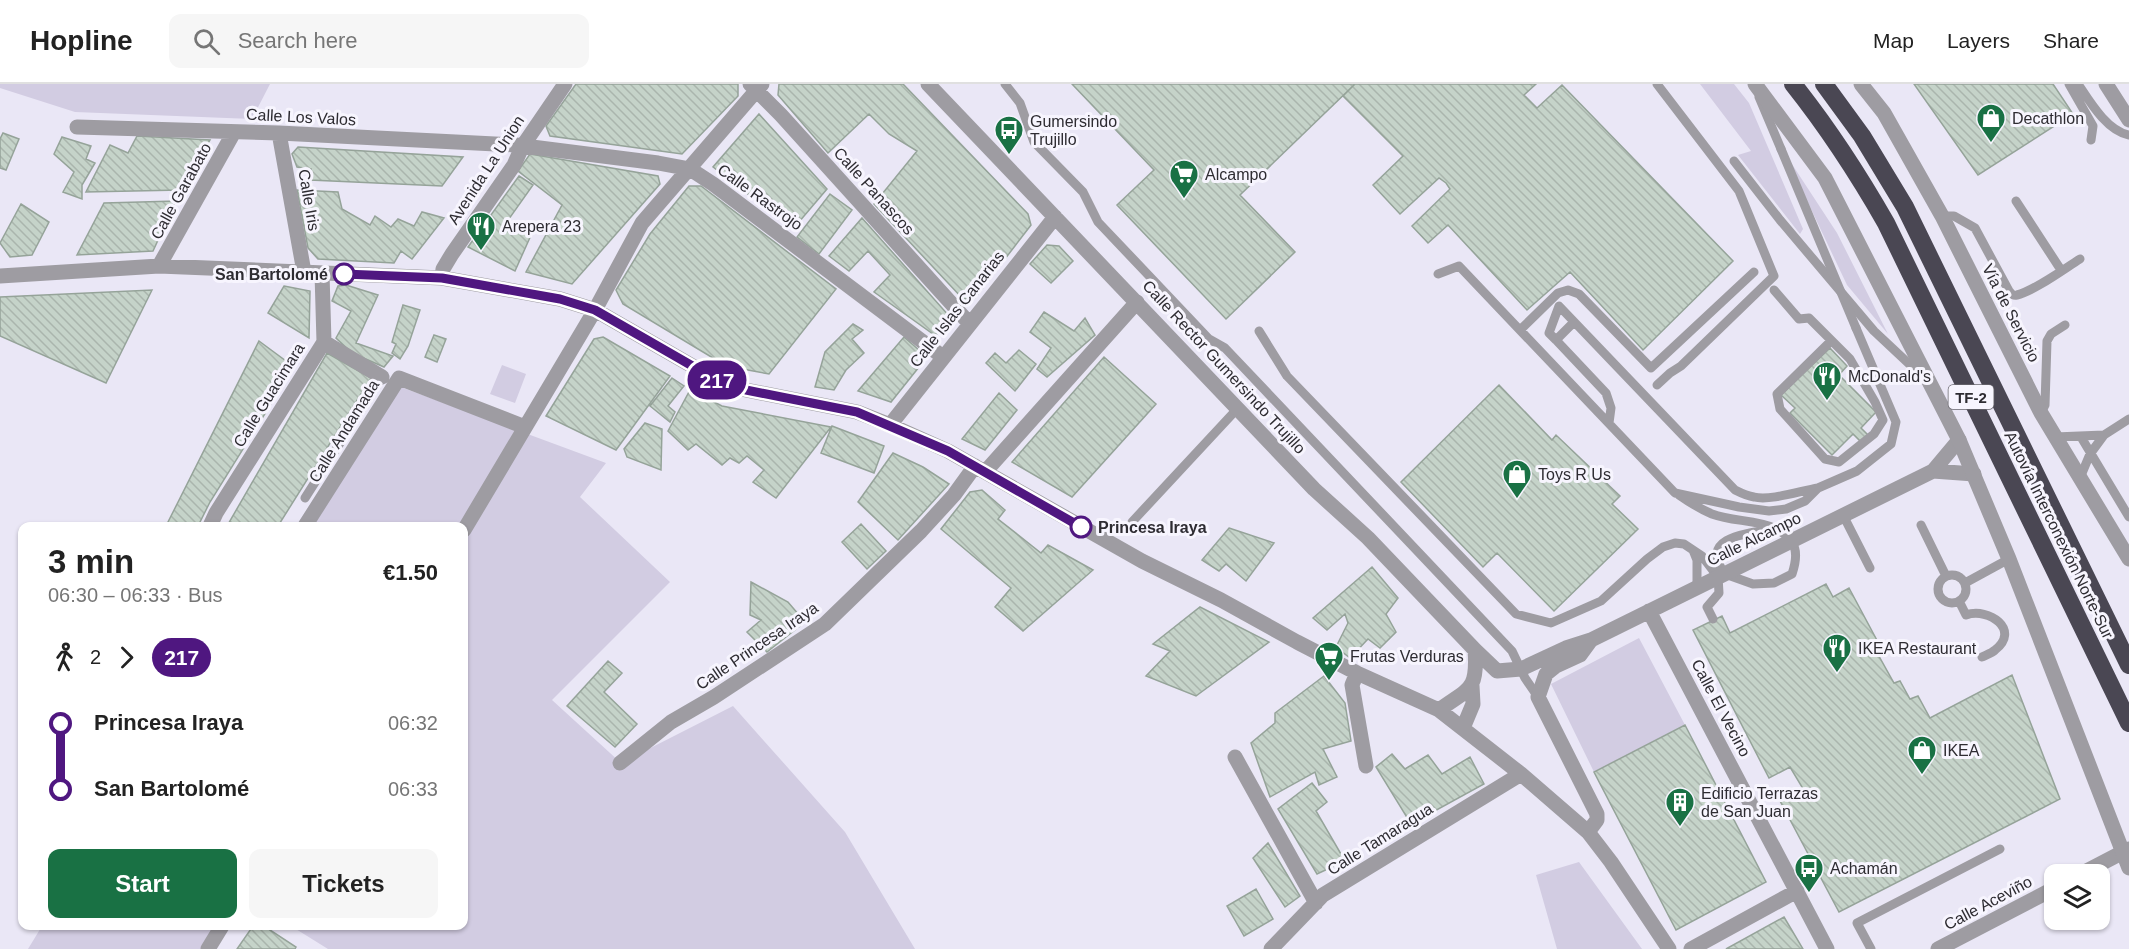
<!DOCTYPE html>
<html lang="en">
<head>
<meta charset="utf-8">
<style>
  :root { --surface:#fff; --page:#f6f6f6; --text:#222; --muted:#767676; --line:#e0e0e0; --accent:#197144 }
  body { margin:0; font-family:Helvetica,sans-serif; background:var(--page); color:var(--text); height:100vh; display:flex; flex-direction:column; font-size:22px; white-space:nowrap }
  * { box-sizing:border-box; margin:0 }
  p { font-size:20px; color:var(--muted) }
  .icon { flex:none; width:33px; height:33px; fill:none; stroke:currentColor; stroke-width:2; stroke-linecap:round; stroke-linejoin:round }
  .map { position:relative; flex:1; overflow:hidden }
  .details { position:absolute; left:18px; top:438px; width:450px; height:408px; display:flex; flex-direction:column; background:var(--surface); border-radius:12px; box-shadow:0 2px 4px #0004 }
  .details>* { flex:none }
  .badge { padding:0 12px; border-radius:20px; font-size:21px; line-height:39px }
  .controls { position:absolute; left:2044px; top:780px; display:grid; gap:12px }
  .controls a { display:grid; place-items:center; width:66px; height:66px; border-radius:12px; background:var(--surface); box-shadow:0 2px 4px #0004; font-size:30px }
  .map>.badge { position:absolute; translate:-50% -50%; box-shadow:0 0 0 3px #fff }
  .legs { display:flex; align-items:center; gap:9px; height:66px; padding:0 30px; font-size:20px }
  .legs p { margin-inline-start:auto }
  .overview { display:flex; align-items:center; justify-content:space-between; height:102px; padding:0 30px }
  h1 { font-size:33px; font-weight:700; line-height:45px }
  .cta { display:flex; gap:12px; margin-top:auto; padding:12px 30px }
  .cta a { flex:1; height:69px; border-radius:12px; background:var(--accent); color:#fff; font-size:24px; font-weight:700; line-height:69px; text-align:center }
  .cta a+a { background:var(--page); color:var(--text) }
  ul { padding:0 30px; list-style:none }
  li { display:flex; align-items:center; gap:21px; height:66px; font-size:22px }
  li i { display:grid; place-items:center; width:9px; height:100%; margin:0 8px; background:currentColor }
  li i::after { content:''; width:15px; height:15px; margin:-8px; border:4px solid; border-radius:50%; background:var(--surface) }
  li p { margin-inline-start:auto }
  li:first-child i { background:linear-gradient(#0000 50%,currentColor 0) }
  li:last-child i { background:linear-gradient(currentColor 50%,#0000 0) }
  header { display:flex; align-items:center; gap:36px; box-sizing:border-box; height:84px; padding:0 30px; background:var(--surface); border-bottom:2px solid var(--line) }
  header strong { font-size:28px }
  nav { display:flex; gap:33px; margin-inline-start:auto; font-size:21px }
  .search { width:420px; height:54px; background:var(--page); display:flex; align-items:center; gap:15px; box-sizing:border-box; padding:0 21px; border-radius:12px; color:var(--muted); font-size:22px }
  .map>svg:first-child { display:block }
  .green { fill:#d2cce2 }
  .building { fill:url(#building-back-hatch); stroke:#95a399; stroke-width:1.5 }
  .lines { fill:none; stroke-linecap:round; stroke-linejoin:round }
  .service { stroke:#9e9ca2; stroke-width:9 }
  .minor { stroke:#9e9ca2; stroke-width:15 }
  .tertiary { stroke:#9e9ca2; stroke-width:15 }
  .motorway { stroke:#4a4753; stroke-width:18 }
  .service-bridge { stroke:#9e9ca2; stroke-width:9 }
  .line-1-casing { stroke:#fff; stroke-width:14 }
  .line-1 { stroke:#4f1780; stroke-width:9 }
  .stop-1-dot { fill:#fff; stroke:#4f1780; stroke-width:3 }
  .labels { text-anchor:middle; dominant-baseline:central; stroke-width:6; stroke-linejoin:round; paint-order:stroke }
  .shield { fill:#f7f5fe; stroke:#6a686f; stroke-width:1.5 }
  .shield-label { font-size:15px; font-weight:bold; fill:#2e2c32 }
  .street-label { font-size:16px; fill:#2e2c32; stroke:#f7f5fe }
  .poi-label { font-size:16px; fill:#2e2c32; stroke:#f7f5fe; text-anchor:start }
  .stop-label { font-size:16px; font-weight:bold; fill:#2e2c32; stroke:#f7f5fe; text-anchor:end }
</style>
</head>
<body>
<header>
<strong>Hopline</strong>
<div class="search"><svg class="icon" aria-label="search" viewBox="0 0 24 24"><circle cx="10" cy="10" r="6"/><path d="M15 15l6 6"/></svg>Search here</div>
<nav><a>Map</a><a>Layers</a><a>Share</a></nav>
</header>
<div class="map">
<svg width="2129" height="865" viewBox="0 0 2129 865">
  <defs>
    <pattern id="building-back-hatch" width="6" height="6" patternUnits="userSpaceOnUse" patternTransform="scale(1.5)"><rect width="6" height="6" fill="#c5d3c9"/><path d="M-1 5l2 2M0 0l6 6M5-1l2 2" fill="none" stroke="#aab5ad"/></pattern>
  </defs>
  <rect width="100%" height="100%" fill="#eae7f6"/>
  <path class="green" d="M0 0H270L252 35 75 28 0 4Z
    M1700 0H1734L1749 19 1803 145 1800 150 1738 71 1751 67Z
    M1784 68 1837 149 1888 250 1847 201Z
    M502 281 526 290 515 319 490 310Z
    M390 299 606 379 580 413 670 498 552 616 621 679 733 622 845 748 915 865H328L291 842H464V442H296Z
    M1639 554 1685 641 1594 688 1551 600Z
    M1579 778 1642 865H1557L1536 791Z
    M42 842H228L212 865H28Z"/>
  <path class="building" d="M576 0H738V12L682 70 550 52 546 42Z
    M779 0H903L1028 130 1031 141 975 214 963 215 874 120 917 67 889 50 869 30 828 69 778 11Z
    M1072 0H1355L1240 111 1295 168 1226 235 1117 121 1154 86Z
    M1355 0H1536L1524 11 1537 24 1562 1 1733 177 1643 266 1570 188 1527 226 1448 141 1428 159 1412 142 1450 105 1446 99 1439 94 1400 130 1373 101 1403 72 1343 12Z
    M1914 0H2053L2073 30 1978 91Z
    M759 30 827 105 793 145 713 83Z
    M3 49 19 55 6 86 0 84V55Z
    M137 52 210 56 181 106 86 108 110 61 128 69Z
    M62 53 91 62 86 75 95 79 82 101V115L63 108 74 88 54 70Z
    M298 63 463 73 442 102 310 96 311 85 297 83 292 70Z
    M530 70 658 92 660 100 572 200 526 188 562 121 518 87Z
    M519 92 533 101 506 139 532 149 515 187 468 163Z
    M689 102H701L836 205 769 290 737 284 713 274 623 220 616 206 650 150Z
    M297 106 338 108 342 125 370 141 375 132 391 143 398 135 414 142 422 128 444 134 412 175 401 167 394 179 318 175 308 164Z
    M830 110 852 126 819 170 797 153Z
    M176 117 153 167 77 171 104 119Z
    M21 120 49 138 32 171 10 173 0 159Z
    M862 134 950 233 951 242 945 249 933 250 874 208 890 191 868 167 849 187 829 172Z
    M1047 161 1059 162 1073 177 1051 199 1030 180Z
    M346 201 378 211 356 259 393 272 384 283 352 269 336 254 351 227 332 217 338 202Z
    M284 202 310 207 309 254 268 229Z
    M152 206 106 299 0 252V213Z
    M403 221 420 226 408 262 400 275 392 269 396 260 392 258Z
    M1044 228 1074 247 1085 234 1095 251 1047 293 1037 285 1051 264 1030 248Z
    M853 240 863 246 852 255 864 269 846 286 834 306 815 303 825 268Z
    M434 251 446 255 437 278 425 273Z
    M603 253 670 292 616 366 546 332 594 255Z
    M904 253 927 273 891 318 858 307Z
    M259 257 294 283 210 418 198 442H166Z
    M1830 264 1847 282 1839 291 1876 328 1861 344 1868 351 1861 358 1853 350 1832 371 1790 329 1795 324 1781 311Z
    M1019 266 1036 280 1015 307 986 279 995 269 1006 279Z
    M327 269 371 294 278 442H227Z
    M1104 273 1156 320 1072 413 1012 378Z
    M672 294 684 302 668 322 675 328 670 338 650 322Z
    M1499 301 1552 356 1556 351 1620 412 1612 420 1638 445 1554 527 1497 469 1483 483 1401 398Z
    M690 306 722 322 831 343 776 414 753 398 764 386 747 372 739 379 730 374 722 381 696 360 688 366 668 347Z
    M999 309 1017 326 985 366 962 355Z
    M645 339 662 345 661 386 627 373 624 365Z
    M832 342 884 362 874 389 821 369Z
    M893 369 923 383 949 400 898 456 858 418Z
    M982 406 1005 426 998 435 1041 469 1048 461 1093 486 1023 547 995 523 1011 504 941 445 970 408Z
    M861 440 886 467 867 485 842 458Z
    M1229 444 1274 459 1246 497 1226 480 1219 487 1202 476Z
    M1372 483 1398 514 1386 530 1396 548 1380 564 1368 555 1350 574 1336 563 1348 539 1345 530 1327 546 1313 534Z
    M751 498 788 518 805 538 767 568 747 548 761 536 750 531Z
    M1826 500 1833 513 1849 504 1880 562 1875 565 1894 599 1900 597 1910 615 1918 612 1930 634 2012 591 2060 715 1839 828 1779 715 1802 703 1790 683 1769 694 1693 546 1722 532 1730 549Z
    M1200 523 1269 558 1196 612 1146 592 1170 567 1153 560Z
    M608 577 622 589 604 608 637 640 615 663 567 622Z
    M1324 592 1345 619 1351 657 1323 665 1337 693 1319 701 1315 688 1270 713 1251 659 1275 639V629Z
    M1685 641 1766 798 1676 846 1594 688Z
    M1392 670 1405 685 1428 671 1442 690 1470 673 1484 700 1411 740 1376 683Z
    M1312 699 1327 718 1316 727 1345 777 1317 790 1278 725Z
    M1268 759 1300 812 1285 823 1253 774Z
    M1256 805 1273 835 1244 852 1227 822Z
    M1784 833 1803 865H1726Z
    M253 842H264L296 863 295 865H237Z"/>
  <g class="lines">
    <path class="service" d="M1005 0 1020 19 1034 58 1083 108 1098 138 1209 255 1225 264 1512 567 1525 594 1538 613
      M1657 0 1739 107 1774 192 1681 282 1670 289 1657 301
      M2069 0 2093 42 2091 56
      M2078 0C2090 18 2107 47 2129 51
      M1759 13 1781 65
      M1734 77 1780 136 1874 247 1922 292
      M2016 117 2061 186
      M1942 132H1954L1975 144 2009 207C2012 210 2012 212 2017 211 2034 207 2064 185 2080 175
      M1438 190 1459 182 1675 409 1739 423 1769 427 1786 425 1805 417 1818 404 1857 387 1891 360 1896 338 1856 244
      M1774 206 1799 235 1809 234 1850 275 1875 318 1883 336 1874 350 1839 378 1825 375 1780 325 1777 310 1831 257
      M1574 238 1556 256 1606 309 1611 324 1609 339
      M1520 246 1558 209 1568 206 1579 210 1651 284 1754 188
      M1259 247 1287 292 1516 530 1551 539 1601 517 1647 475 1663 463 1675 459 1684 460 1702 472 1718 493 1719 509 1707 523 1713 535
      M1556 256 1549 249 1559 222 1735 406C1741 409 1747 412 1754 413 1770 417 1800 407 1818 404
      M2041 329 2045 321 2047 257 2051 250 2065 241
      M2055 353 2104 351
      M2081 353 2129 433
      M2080 394 2090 370 2104 351 2129 335
      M1679 411C1689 418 1700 425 1712 430 1733 438 1755 435 1777 445
      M305 414 382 293
      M1843 431 1870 484
      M1132 438 1238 324
      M1921 441 1946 492
      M1777 445C1797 457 1799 469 1792 490L1774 499 1753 500 1725 490C1696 451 1752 449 1777 445Z
      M1693 466 1697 476V504
      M1938 505a14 14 0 1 1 28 0a14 14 0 1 1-28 0Z
      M1965 499 2009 475
      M1959 517 1966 531C1989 523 2021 546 1995 566 1992 569 1986 571 1982 573
      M1871 865 1857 839 2000 765"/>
    <path class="minor" d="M750 0 781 31 969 239
      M928 0 1314 405 1368 454 1475 566 1497 587 1521 585 1566 564 1591 556 1933 387 1959 356
      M2106 0 2129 36
      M77 43 279 49 516 61 658 79 690 85 713 100 943 273
      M279 49 304 188
      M159 182 234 48
      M0 192 159 182 442 194 560 215 595 226 715 295 746 306 857 328 890 341 948 367 1142 477 1221 516 1297 558 1357 589 1439 626 1521 690 1588 748 1611 778 1669 865
      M442 194 443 185 452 170 514 81 522 63 565 0
      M324 258 382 293
      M890 341 1055 133
      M1933 387 1974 390
      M985 388 1137 218
      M210 442 216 429 324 258 322 189
      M305 442 399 294 525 343
      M464 446 595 226 642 139 762 0
      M1649 527 1827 865
      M1357 589 1352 601 1366 682
      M1439 626C1469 604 1478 607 1475 566
      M1463 644 1473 620 1472 602
      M1235 673 1316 819
      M620 679 671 638 714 613 825 540 921 447 954 411 975 382
      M1588 748 1597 736V730L1538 613 1546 590 1556 582 1580 571 1591 556
      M2081 790 2129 765
      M208 865 222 842
      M1271 865 1323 811 1521 690
      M1691 865 1797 807
      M1938 865 2055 804"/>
    <path class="tertiary" d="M1755 0 1825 94 1959 356 2009 475 2129 784
      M1861 0 1884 29 1942 132 2041 329 2129 475"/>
    <path class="motorway" d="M1793 0C1828 44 1858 90 1886 139L2129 639
      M1824 0 1862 52 1905 123 2129 581"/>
    <path class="service-bridge" d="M1781 65 1856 244"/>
  </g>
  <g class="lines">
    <g class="line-1-casing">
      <path id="line-1" d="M344 190 442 194 560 215 595 226 715 295 746 306 857 328 948 367 1081 443"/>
    </g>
    <use href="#line-1" class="line-1"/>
  </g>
  <defs>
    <g id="shop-pin" transform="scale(1.5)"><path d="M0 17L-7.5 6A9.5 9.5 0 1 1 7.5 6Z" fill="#197144" stroke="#f7f5fe"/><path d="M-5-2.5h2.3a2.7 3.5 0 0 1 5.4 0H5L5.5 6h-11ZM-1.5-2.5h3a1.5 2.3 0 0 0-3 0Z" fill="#fff"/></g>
    <g id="bus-pin" transform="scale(1.5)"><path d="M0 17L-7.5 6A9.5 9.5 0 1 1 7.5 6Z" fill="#197144" stroke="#f7f5fe"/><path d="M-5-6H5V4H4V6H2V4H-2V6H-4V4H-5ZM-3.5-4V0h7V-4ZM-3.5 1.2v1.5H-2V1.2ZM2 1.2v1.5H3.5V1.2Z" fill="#fff"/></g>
    <g id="supermarket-pin" transform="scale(1.5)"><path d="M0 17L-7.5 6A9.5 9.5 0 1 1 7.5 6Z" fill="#197144" stroke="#f7f5fe"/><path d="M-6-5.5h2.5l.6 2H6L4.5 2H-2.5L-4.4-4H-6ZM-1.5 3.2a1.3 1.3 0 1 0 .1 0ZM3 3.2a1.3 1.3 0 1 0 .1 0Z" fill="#fff"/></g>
    <g id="restaurant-pin" transform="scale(1.5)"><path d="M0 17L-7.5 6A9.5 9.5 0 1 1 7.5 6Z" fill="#197144" stroke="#f7f5fe"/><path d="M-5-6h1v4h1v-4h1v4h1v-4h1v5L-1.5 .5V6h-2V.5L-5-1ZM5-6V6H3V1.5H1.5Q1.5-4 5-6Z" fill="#fff"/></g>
    <g id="building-pin" transform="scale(1.5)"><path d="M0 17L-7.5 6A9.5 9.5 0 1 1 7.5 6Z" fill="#197144" stroke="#f7f5fe"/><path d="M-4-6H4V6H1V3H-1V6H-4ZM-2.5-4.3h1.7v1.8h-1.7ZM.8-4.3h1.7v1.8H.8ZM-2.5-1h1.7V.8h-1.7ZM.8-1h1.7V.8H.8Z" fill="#fff"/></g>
  </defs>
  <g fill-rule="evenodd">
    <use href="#shop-pin" x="1991" y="34"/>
    <use href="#bus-pin" x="1009" y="46"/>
    <use href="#supermarket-pin" x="1184" y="90"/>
    <use href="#restaurant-pin" x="481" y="142"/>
    <use href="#restaurant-pin" x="1827" y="292"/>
    <use href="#shop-pin" x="1517" y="390"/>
    <use href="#restaurant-pin" x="1837" y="564"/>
    <use href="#supermarket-pin" x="1329" y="572"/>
    <use href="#shop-pin" x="1922" y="666"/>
    <use href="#building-pin" x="1680" y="718"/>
    <use href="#bus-pin" x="1809" y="784"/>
  </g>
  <g class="stop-1-dot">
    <circle cx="344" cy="190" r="10"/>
    <circle cx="1081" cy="443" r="10"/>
  </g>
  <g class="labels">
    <rect class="shield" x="1948.5" y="301" width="45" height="24" rx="4.5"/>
    <g class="shield-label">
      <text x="1971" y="313">TF-2</text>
    </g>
    <g class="street-label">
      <text transform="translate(301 33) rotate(3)">Calle Los Valos</text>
      <text transform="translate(486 86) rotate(-57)">Avenida La Union</text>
      <text transform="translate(181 107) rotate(-61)">Calle Garabato</text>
      <text transform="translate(874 107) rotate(48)">Calle Panascos</text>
      <text transform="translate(760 113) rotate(36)">Calle Rastrojo</text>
      <text transform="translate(309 116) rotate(80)">Calle Iris</text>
      <text transform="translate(957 225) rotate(-52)">Calle Islas Canarias</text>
      <text transform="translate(2011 229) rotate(63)">Vía de Servicio</text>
      <text transform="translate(1224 283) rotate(47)">Calle Rector Gumersindo Trujillo</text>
      <text transform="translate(269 311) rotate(-58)">Calle Guacimara</text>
      <text transform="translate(344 347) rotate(-58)">Calle Andamada</text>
      <text transform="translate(2059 451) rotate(64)">Autovía Interconexión Norte-Sur</text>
      <text transform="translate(1754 455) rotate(-26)">Calle Alcampo</text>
      <text transform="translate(757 562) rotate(-34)">Calle Princesa Iraya</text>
      <text transform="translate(1721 624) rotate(62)">Calle El Vecino</text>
      <text transform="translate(1380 755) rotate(-32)">Calle Tamaragua</text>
      <text transform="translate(1988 819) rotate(-28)">Calle Aceviño</text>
    </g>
    <g class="poi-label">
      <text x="2012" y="34">Decathlon</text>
      <text x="1030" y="37">Gumersindo<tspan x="1030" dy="18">Trujillo</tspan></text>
      <text x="1205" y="90">Alcampo</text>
      <text x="502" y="142">Arepera 23</text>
      <text x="1848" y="292">McDonald's</text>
      <text x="1538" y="390">Toys R Us</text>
      <text x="1858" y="564">IKEA Restaurant</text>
      <text x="1350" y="572">Frutas Verduras</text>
      <text x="1943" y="666">IKEA</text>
      <text x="1701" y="709">Edificio Terrazas<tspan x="1701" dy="18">de San Juan</tspan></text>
      <text x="1830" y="784">Achamán</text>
    </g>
    <g class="stop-label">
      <text x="328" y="190">San Bartolomé</text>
      <text x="1098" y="443" text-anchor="start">Princesa Iraya</text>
    </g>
  </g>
</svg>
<div class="controls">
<a><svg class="icon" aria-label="layers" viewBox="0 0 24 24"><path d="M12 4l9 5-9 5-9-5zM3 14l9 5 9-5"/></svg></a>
</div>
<b class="badge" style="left:717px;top:296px;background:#4f1780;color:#fff">217</b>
<section class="details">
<div class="overview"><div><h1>3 min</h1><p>06:30 – 06:33 · Bus</p></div><b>€1.50</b></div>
<div class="legs"><svg class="icon" aria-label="walk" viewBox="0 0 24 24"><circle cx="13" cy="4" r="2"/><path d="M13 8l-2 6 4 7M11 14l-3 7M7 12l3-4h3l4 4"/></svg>2<svg class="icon" aria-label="forward" viewBox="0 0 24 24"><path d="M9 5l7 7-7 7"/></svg><b class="badge" style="background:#4f1780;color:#fff">217</b></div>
<ul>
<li><i style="color:#4f1780"></i><b>Princesa Iraya</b><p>06:32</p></li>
<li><i style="color:#4f1780"></i><b>San Bartolomé</b><p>06:33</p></li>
</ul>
<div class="cta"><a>Start</a><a>Tickets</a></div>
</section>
</div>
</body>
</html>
